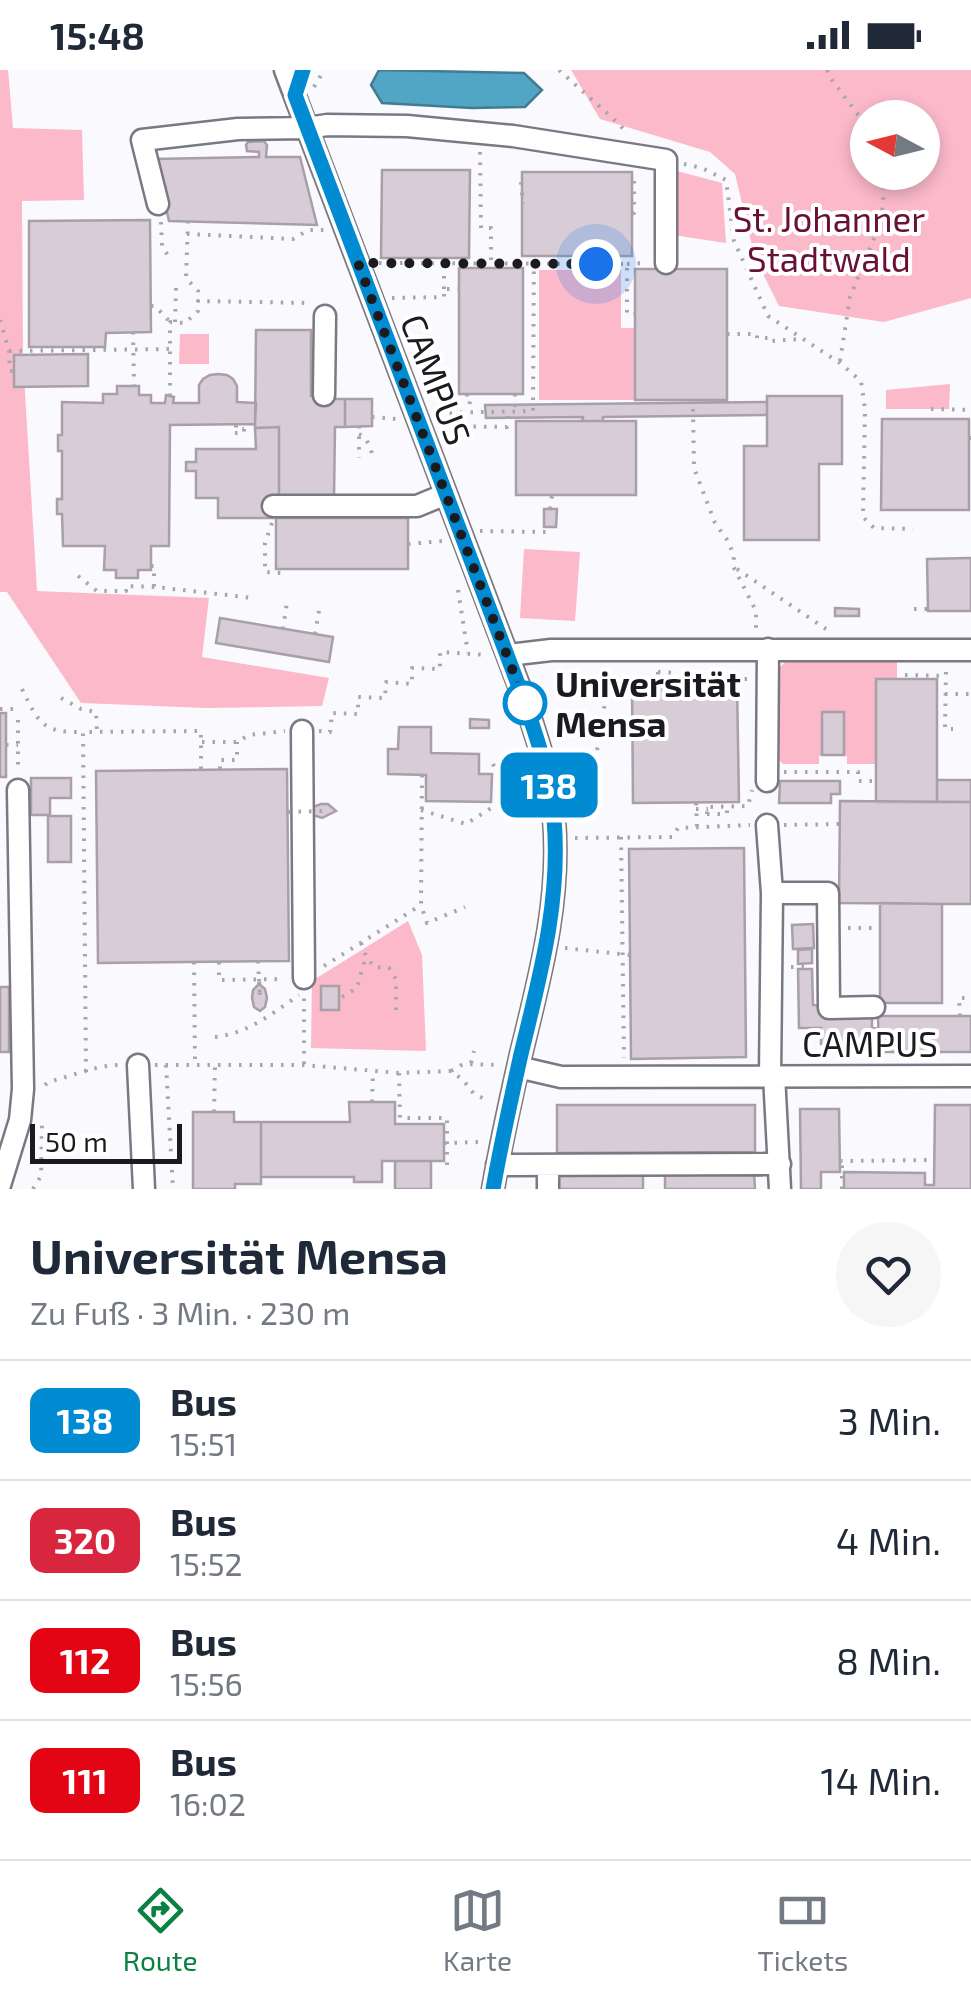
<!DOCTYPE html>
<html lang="de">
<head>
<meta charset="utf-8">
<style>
  :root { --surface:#fff; --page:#f6f6f7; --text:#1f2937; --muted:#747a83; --line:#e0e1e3; --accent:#0b8043 }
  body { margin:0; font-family:"Exo 2",sans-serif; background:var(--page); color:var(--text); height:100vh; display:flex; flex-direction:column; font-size:38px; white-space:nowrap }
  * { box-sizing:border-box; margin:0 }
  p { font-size:32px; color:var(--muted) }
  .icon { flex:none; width:55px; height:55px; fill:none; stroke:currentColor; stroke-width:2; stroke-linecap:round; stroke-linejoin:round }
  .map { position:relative; height:1119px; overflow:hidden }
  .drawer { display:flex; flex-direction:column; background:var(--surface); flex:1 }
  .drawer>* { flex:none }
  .badge { padding:0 20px; border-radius:15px; font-size:35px; line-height:65px }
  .needle { width:65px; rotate:277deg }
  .tools { position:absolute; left:850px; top:30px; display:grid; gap:20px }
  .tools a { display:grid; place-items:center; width:90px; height:90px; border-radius:50%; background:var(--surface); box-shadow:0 5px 15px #0003; font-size:50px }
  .scale { position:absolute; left:30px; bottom:25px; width:152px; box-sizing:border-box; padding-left:10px; border:5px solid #1b1b1f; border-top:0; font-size:28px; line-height:35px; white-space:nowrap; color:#1b1b1f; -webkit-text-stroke:8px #fff; paint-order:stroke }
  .you { position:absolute; width:50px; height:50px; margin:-25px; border:8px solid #fff; border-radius:50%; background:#1a73e8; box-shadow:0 0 0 15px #1a73e833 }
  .map>.badge { position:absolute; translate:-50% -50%; box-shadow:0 0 0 5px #fff }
  .round { display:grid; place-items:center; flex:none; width:105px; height:105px; border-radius:52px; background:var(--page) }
  .summary { display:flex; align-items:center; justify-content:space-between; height:170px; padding:0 30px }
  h1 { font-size:48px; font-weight:700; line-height:75px }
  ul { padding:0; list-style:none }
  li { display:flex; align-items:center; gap:30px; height:120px; padding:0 30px; border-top:2px solid var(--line) }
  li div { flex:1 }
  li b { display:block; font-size:38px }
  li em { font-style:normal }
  li .badge { min-width:110px; font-weight:700; text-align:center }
  .status { display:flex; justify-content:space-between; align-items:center; height:70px; padding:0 50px; background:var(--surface); direction:ltr }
  .status svg { height:28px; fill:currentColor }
  .tab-bar { display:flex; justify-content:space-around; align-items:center; height:140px; border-top:2px solid var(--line); background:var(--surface); font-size:28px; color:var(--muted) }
  .tab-bar a { display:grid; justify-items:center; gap:5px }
  .tab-bar .on { color:var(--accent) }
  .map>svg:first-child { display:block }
  .green { fill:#fbb9ca; fill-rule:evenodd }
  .water { fill:#52a6c5; stroke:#427c93; stroke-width:2.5 }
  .building { fill:#d8cdd7; stroke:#a99fa9; stroke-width:2.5 }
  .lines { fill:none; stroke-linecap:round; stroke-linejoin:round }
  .minor-casing { stroke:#7a7883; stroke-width:25 }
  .path { stroke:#a7a7ab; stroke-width:4; stroke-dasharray:2.5 8; stroke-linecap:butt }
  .minor { stroke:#fff; stroke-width:20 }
  .path-bridge { stroke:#a7a7ab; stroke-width:4; stroke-dasharray:2.5 8; stroke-linecap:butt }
  .line-casing { stroke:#fff; stroke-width:22 }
  .line { stroke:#008bd2; stroke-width:15 }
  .walk { stroke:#1b1b1f; stroke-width:10; stroke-dasharray:0 18 }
  .stop-dot { fill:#fff; stroke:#008bd2; stroke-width:5 }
  .labels { text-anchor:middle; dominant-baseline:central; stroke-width:8; stroke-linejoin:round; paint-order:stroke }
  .park-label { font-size:35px; fill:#691135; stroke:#fff }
  .street-label { font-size:35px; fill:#1b1b1f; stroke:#fff }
  .stop-label { font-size:35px; font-weight:bold; fill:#1b1b1f; stroke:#fff; text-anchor:start }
</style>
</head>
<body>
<div class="status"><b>15:48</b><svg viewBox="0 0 49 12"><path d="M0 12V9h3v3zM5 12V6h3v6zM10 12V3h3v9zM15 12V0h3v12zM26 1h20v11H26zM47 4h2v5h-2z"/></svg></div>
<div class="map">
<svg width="971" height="1119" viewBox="0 0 971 1119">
  <rect width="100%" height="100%" fill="#faf9fe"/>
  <path class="green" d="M0 0H8L13 58 82 60 84 130 22 131 23 290 37 521 209 528 202 587 329 608 322 636 207 638 81 633 7 522H0Z
    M571 0H971V228L884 252 779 236 755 188 735 104 710 82 600 49ZM868 48H922V102H868Z
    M666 98 722 113 726 173 666 164Z
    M539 200H621V258H635V330H539Z
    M180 264H209V294H179Z
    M950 314 949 339H886V320Z
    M524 479 580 482 575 551 520 548Z
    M897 589V609L876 610V694H847V686L844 685V643L822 642V685L819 686V694H783L779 690V598L786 591Z
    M408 851 422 885 426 981 311 978 312 911Z"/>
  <path class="water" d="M379 0 524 3 542 20 525 37 472 38 382 33 371 15Z"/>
  <path class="building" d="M264 71 267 75 266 87H300L317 155 169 151 155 89 259 87V82L247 81 246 75 248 72Z
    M382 100H470L469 188H381Z
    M522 102H632V186H522Z
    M150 150 151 262 106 263 105 277H29V151Z
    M459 198H523V324H459Z
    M635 199H727V330H635Z
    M256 260H311V326H331V329H345V357H335L334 428 279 429V357L255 358Z
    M88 284V316L14 317V285Z
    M218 304 227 305 233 309 237 316V332L256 333 255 354 170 355 169 476H151V500H138V508H116V500H104L105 476H63L62 444H57V429H62V381H58V365H62V332L103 333V324H117V316H139V325H151V333H165L166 325 174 327 173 333H199V315L203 309 210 305Z
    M767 326H842V394H819V470H744V376H767Z
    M345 329H372V356L345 357Z
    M767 332V345L603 347V351H582L583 347 486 348 485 335Z
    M882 349H969V440H881Z
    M516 351H636V425H516Z
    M279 357V429H273V448H218V428H196V401H186V392H196V379H256L255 358Z
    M544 439H557L556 457H544Z
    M276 448H408V499H276Z
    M969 488H971V541H928L927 489Z
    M835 538 859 539V546H835Z
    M220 548 333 567 329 592 216 573Z
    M876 609H937V732H876Z
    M737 614 739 732 633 733 632 615Z
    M822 642H844V685H822Z
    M0 643H6V707H0Z
    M470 649 489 650V658H470Z
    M399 657H431V683L479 684V704H492L491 732 426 731V705L388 704V679H398Z
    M287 699 289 891 98 893 96 701Z
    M31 708H71V728H50V745H31Z
    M937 710H971V732H937Z
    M780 711H840V724H831V733H779Z
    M840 731 971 732V834L839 833Z
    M321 734H328L336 741 322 748 313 745V737Z
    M48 746H71V792H48Z
    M744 778 746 987 631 989 629 779Z
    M880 833 942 834V933H880Z
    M813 854 814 878 793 879 792 855Z
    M812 879V893L798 894V880Z
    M798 899H812L813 935 872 942V983L841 984V974H821V958H799Z
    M259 914 265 919 267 928 265 937 260 941 254 937 252 928 253 920Z
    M321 916H339V940H321Z
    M0 917H9V982H0Z
    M878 946H971V982H879Z
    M349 1032H395V1054H444V1091H382V1112H354V1107H261V1052H350Z
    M557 1035H755V1082L557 1083Z
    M935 1035H971V1119H844V1102L925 1103V1115H934Z
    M800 1039H839L840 1102H821V1119H801Z
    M193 1042H234V1052H261V1114H235V1119H193Z
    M395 1091H431V1119H395Z
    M754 1102 755 1119H665V1103Z
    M643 1103V1119H555V1104Z"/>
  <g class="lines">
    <g class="minor-casing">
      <path id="minor" d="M285 0 524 629C537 668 551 708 554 749 561 830 540 906 521 984 511 1028 501 1073 493 1119
        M158 134 142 70 238 59 307 58 327 55 407 56 513 66 666 90V193
        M324 325 325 246
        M273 436H417L446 424
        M508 585 551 580H971
        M302 661 304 908
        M767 711 768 579
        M767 755 772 823 770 1006
        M772 823H828L829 938 874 937
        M138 995 144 1119
        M518 997 561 1007 971 1006
        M774 1005 780 1119
        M497 1095 780 1094
        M548 1095V1119
        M0 1115 20 1050 23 1019 18 720"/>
    </g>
    <path class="path" d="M559 0 618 53 625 61
      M827 0 829 6 868 58
      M314 17 324 0
      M480 82 481 158H491V193
      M684 94 702 98 726 110 734 171 768 246 840 293 861 311 865 339 863 447 874 458 913 459
      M521 112 523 134
      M632 143H634V108
      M188 151 186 208 198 221V231
      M161 152 162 177 170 188
      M187 164 293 169 308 160H325
      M379 193 627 194V244H634
      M627 194 647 193
      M444 219V194
      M392 228 444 227V219H459
      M151 236H155L170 252
      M0 250 9 281 10 301H14
      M175 252 176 217
      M727 264H757V268H771V271L800 269
      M9 281 170 279
      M840 291 850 227 875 166 883 136 884 102
      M467 324V330H470L469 341
      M515 324V340
      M170 326V252L185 253 198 241V231L311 233
      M693 339 694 398 715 453 728 471 734 486 733 496 756 541V560
      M931 339 971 340
      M439 343 533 341 534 186
      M372 347 397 349
      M236 355V359H244
      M359 356V388
      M442 356 507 357V341
      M235 363H244V359
      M359 364C368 368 371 379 373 388
      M969 368H971
      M550 439 552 425
      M272 453 265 473V502L281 503
      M480 461 546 462V457
      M408 474 443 471
      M151 496H154V517
      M737 499 826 559
      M78 506 97 521H126V516L156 517 253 528
      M458 520 468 583
      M914 539H927
      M283 559 287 532
      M315 564 320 535
      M658 602 679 603
      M946 602 945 659H953
      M905 605 945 606
      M713 609H748
      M712 614 713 603
      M658 615V600
      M22 619C39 654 43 663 83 662
      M945 624H971
      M61 628 81 639 96 642 97 662
      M0 639H20
      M18 650V700
      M319 661 330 662 332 643 358 644V627L385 628 386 612 412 614V598L440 599V582L488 585
      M202 672H237L249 665 285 661
      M6 675H18
      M493 694 510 726
      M220 699V690H237V672
      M784 702H858V711H876
      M422 705 421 835 427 853 465 837
      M571 725C577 717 585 708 590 699 605 668 601 631 613 599
      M696 733 697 757
      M696 739H708
      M421 740 466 754 510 726 524 751
      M707 744V737L748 736 752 720
      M707 744H727V739H723
      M784 755 839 754
      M621 767 624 988
      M575 768 672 767 678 758 750 755
      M848 858H880
      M361 873 366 886 374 897 389 898 396 909V944
      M565 878 630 885
      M194 892 195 992
      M219 892V910L283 909
      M324 896 421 835
      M791 897H811
      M259 909 260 929
      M342 927 357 918 366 886
      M960 946 959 928H971
      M875 957V987
      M215 967C247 964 273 943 299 925
      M471 993 474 981
      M304 994V928
      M155 995H304L399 1003 451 1001 463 1010 474 1024 489 1031
      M166 995 173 1119
      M451 1001 463 994 498 995
      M86 1002 83 662 201 661V700
      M399 1003 400 1048H447V1095
      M45 1015 48 1012C73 1006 95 995 121 995
      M372 1032 373 1002
      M214 1042 215 994
      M444 1073 481 1072
      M840 1091 934 1090
      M33 1119 41 1106 42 1054
      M842 1119V1091"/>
    <use href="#minor" class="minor"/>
    <path class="path-bridge" d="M133 262 134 316
      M288 742 322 741
      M258 891 260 929"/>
  </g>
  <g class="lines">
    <g class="line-casing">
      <path id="line" d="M303 0 295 25 524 630C537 668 551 708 554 749 561 830 540 906 521 984 511 1029 501 1074 493 1119"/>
    </g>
    <use href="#line" class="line"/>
    <path class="walk" d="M525 633 358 193 596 194"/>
  </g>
  <circle class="stop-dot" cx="525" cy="633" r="20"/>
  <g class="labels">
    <g class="park-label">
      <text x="829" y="148">St. Johanner<tspan x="829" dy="40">Stadtwald</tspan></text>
    </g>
    <g class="street-label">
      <text transform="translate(437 309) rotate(69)">CAMPUS</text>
      <text x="870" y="973">CAMPUS</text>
    </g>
    <g class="stop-label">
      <text x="555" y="613">Universität<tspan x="555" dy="40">Mensa</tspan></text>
    </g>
  </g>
</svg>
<div class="tools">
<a><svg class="needle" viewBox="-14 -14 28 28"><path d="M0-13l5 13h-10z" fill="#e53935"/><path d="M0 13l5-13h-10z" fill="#747a83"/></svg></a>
</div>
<div class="scale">50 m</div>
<div class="you" style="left:596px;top:194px"></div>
<b class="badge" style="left:549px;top:715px;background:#008bd2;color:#fff">138</b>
</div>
<section class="drawer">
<div class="summary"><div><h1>Universität Mensa</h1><p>Zu Fuß · 3 Min. · 230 m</p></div><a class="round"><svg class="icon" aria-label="heart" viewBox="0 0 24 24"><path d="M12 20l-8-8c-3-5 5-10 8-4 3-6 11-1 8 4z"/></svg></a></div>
<ul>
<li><span class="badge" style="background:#008bd2;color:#fff">138</span><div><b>Bus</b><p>15:51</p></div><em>3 Min.</em></li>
<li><span class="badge" style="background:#d7263d;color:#fff">320</span><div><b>Bus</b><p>15:52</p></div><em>4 Min.</em></li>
<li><span class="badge" style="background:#e30513;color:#fff">112</span><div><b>Bus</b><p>15:56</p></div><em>8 Min.</em></li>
<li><span class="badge" style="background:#e30513;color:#fff">111</span><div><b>Bus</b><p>16:02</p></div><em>14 Min.</em></li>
</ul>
</section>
<nav class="tab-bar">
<a class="on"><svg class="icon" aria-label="directions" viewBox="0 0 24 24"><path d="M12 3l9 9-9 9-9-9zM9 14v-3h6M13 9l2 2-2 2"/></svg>Route</a>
<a><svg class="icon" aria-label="map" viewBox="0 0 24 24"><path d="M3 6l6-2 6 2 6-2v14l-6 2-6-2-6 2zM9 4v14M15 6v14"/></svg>Karte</a>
<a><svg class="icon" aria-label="tickets" viewBox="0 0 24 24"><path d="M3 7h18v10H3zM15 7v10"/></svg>Tickets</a>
</nav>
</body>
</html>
